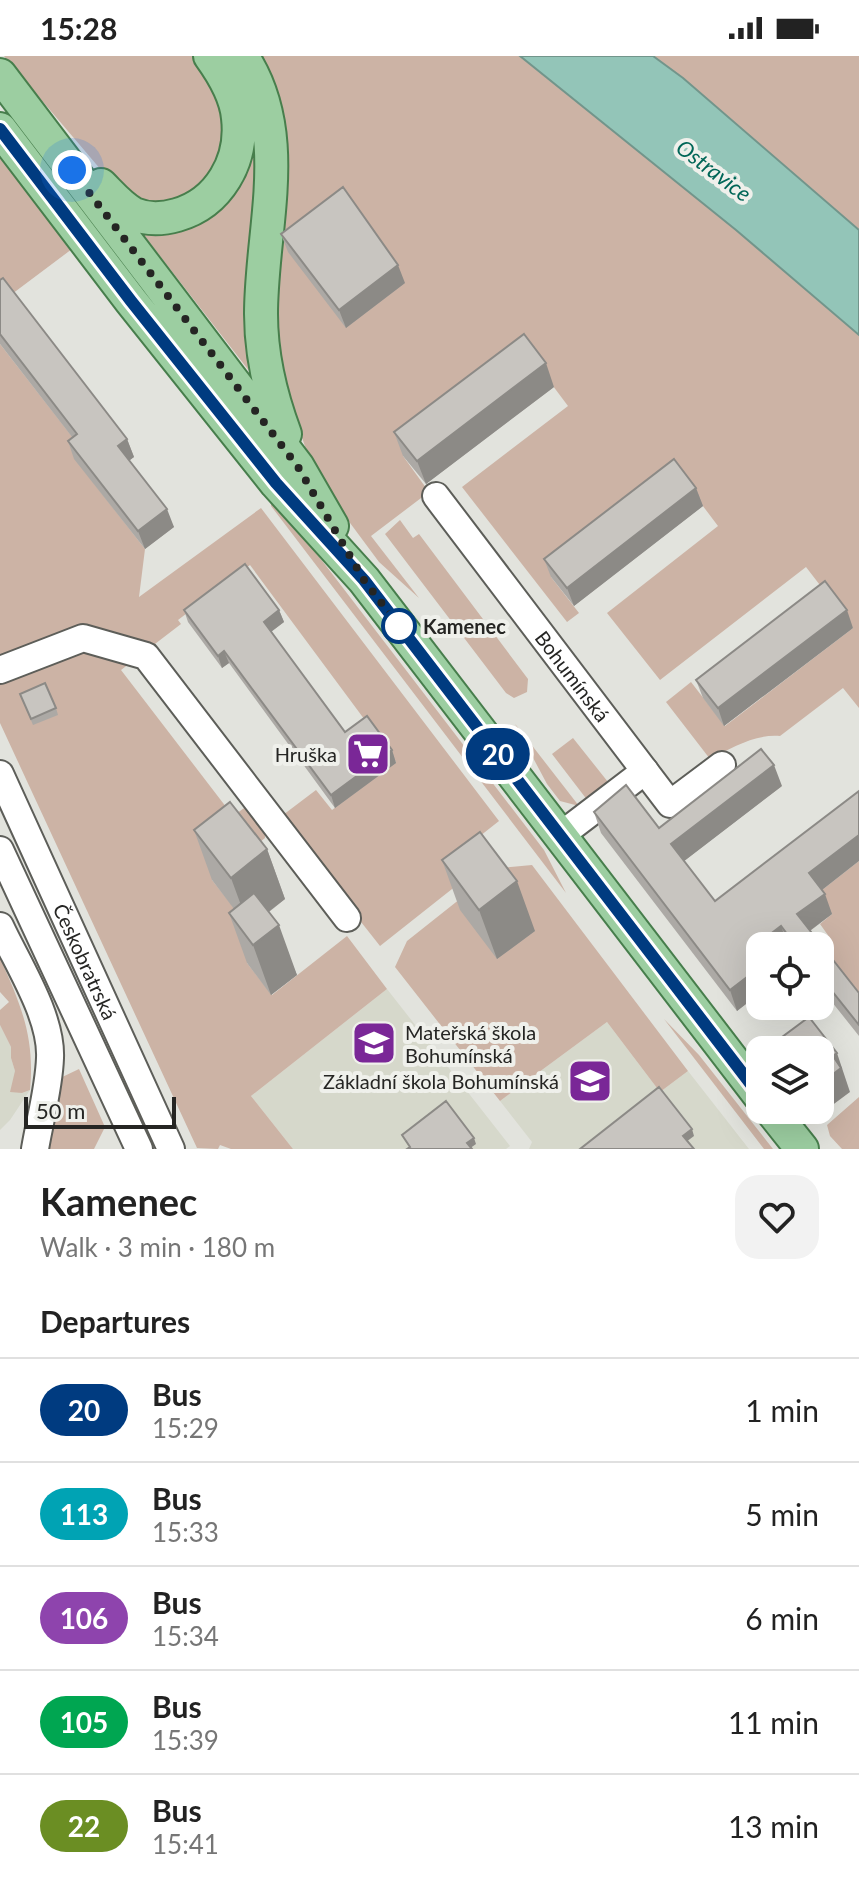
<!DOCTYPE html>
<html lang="en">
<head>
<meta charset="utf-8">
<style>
  :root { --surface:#fff; --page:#f2f2f2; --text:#222; --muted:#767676; --line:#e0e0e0 }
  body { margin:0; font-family:Lato,sans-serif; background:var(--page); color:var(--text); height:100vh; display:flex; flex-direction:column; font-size:30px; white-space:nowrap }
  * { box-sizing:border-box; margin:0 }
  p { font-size:26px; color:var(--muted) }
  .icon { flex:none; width:44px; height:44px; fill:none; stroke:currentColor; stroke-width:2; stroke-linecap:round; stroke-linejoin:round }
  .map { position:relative; height:1093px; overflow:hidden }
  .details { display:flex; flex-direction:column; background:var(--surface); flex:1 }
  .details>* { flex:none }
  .badge { padding:0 16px; border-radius:26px; font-size:28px; line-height:52px }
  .tools { position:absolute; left:746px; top:876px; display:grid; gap:16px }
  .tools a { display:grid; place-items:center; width:88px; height:88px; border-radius:16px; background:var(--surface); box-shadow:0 8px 32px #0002; font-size:40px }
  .scale { position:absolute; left:24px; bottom:20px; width:152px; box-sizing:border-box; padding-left:8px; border:4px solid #252523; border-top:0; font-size:22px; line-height:28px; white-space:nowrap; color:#252523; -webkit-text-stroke:6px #eff0eb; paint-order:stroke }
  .you { position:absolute; width:40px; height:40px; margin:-20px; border:6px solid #fff; border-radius:50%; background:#1a73e8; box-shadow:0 0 0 12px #1a73e833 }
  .map>.badge { position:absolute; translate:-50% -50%; box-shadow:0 0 0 4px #fff }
  h2 { padding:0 40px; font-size:30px; line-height:72px }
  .round { display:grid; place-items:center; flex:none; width:84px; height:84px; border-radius:24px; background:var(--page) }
  .overview { display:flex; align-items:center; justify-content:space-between; height:136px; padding:0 40px }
  h1 { font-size:38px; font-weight:700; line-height:60px }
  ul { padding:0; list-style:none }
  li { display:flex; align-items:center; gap:24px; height:104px; padding:0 40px; border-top:2px solid var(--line) }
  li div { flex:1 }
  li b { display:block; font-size:30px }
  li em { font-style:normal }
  li .badge { min-width:88px; font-weight:700; text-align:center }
  .status { display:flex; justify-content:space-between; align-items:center; height:56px; padding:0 40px; background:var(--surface); direction:ltr }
  .status svg { height:22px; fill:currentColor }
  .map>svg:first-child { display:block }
  .built { fill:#d6d8cb }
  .green { fill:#ccb3a5 }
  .water { fill:#93c5b8; stroke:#72958b; stroke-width:2 }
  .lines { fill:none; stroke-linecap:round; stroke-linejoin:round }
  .minor-casing { stroke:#5d5e59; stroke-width:30 }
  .major-casing { stroke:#477e4c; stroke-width:36 }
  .minor { stroke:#fff; stroke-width:26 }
  .major { stroke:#9ccea1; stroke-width:32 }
  .wall { fill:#aca9a5 }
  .shaded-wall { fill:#8c8a86 }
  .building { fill:#c8c5c0; stroke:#8c8a86; stroke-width:2 }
  .line-casing { stroke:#fff; stroke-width:18 }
  .line { stroke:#003b80; stroke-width:12 }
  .walk { stroke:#252523; stroke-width:8; stroke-dasharray:0 14.4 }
  .stop-dot { fill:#fff; stroke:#003b80; stroke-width:4 }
  .labels { text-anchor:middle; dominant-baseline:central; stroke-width:8; stroke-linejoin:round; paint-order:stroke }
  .stop-label { font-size:20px; font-weight:bold; fill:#252523; stroke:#eff0eb; text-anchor:start }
  .street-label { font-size:20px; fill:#252523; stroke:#eff0eb }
  .poi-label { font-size:20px; fill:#252523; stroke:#eff0eb; text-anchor:end }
  .water-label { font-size:22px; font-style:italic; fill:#006657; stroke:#eff0eb }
</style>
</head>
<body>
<div class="status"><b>15:28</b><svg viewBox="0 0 49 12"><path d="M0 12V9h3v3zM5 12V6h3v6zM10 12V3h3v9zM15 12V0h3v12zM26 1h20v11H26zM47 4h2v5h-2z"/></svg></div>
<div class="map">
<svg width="859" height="1093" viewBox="0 0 859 1093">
  <rect width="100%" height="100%" fill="#e2e3dd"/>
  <path class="built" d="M387 933 510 1090 506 1093H293L251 1040Z
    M607 966 660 1036 688 1015 749 1093H529L532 1086 500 1045Z
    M0 969 11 991V1002L22 1037 30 1034 10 1064 0 1074Z"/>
  <path class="green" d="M4 0H198L223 54 224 90 207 133 153 152 119 135Z
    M253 0H520L736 174 859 279V652L843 632 780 680C754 678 732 692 710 703L666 646 691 626 725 670 853 572 806 511 660 624 607 557 718 470 681 421 551 521 579 557 567 566 462 431 568 350 532 302 403 400 429 436 371 480 419 542 379 506 336 448 309 402 277 308Z
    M653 0H859V174L683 22Z
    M257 77 260 329 139 173 241 107Z
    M0 98 72 193 0 247Z
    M0 288 84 396 75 403 145 493 139 541 261 452 499 765 480 780 495 799 380 890 279 762 316 734 332 754 396 706 250 509 178 564 181 568 121 614 233 760 247 750 265 774V782L212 824 249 871 247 907 272 939 347 880 387 933 251 1040 293 1093H231L220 1089 218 1093 197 1092 0 667Z
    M271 446H274L320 502 544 794 566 837 271 450Z
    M400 464 413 482 419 478 528 623 527 636 514 642 506 637 385 478Z
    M515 668 520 674 579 750 560 745 547 728Z
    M573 682 608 726 588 745 552 698Z
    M859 805V948L820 890 830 882 820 868 832 858 817 838Z
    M532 809 688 1015 660 1036 607 966 500 1045 395 911 407 885 499 812Z
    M0 902C21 949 35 981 30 1034L22 1037 10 1036 15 1015 11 1002V991L0 969V954L9 946 0 936Z
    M664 963 699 999 773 1093H764Z
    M79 1013 105 1071 94 1093H46L56 1024Z
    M859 1041V1093H842L830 1080 827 1069Z"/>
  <path class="water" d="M520 0H653L683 22 859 174V279L736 174Z"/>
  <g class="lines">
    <g class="minor-casing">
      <g id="minor">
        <path id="s1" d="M436 440 670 748 722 709"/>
        <path d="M0 614 83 582 146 600 347 862"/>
        <path id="s2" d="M0 718 171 1093"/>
        <path d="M561 779 645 715"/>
        <path d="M0 794 139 1093"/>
        <path d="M0 870C17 907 52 960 50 1002 49 1032 40 1063 35 1093"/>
      </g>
    </g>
    <g class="major-casing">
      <path id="major" d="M242 0C294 78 261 171 261 258 261 300 270 338 285 378
        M0 19 298 411 332 470
        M0 73 131 245 276 427 364 524 760 1040
        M101 129C111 139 121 151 134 158 148 164 163 163 177 159 219 147 243 105 238 62 236 39 223 18 210 0
        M771 1054 802 1093"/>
    </g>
    <use href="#minor" class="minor"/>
    <use href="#major" class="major"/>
  </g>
  <path class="wall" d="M281 178 405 227 346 272 288 196Z
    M0 224 127 383 134 401 129 404 174 471 145 493 74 403 68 385 72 381 0 288Z
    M554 331 426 428 403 400 394 376Z
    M696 432 703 450 574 550 551 521 544 503Z
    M184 554H279L284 566 271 576 345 676 392 694 396 707 335 752 229 607 222 612 188 566Z
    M853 572 724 670 703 642 696 624Z
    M20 638 56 652 58 659 33 669Z
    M782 730 684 805 715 845 822 834 832 858 810 875 859 937V980L820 931V890H760V937L737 955 601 777 594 756 659 772Z
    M194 774 267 793 285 843 269 856 297 919 271 939 247 907 229 857 234 853 212 824Z
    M442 804 535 875 497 903 460 854Z"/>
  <path class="shaded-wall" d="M398 209 405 227 346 272 339 254Z
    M546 307 554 331 426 428 417 405Z
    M127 383 134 401 125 408 118 390Z
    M696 432 703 450 574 550 567 532Z
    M167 453 174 471 145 493 138 475Z
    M279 554 284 566 268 578 264 566Z
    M847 554 853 572 724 670 718 652Z
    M224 595 229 607 222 612 218 600Z
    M392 694 396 707 335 752 331 739Z
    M774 709 782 730 679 809 671 788Z
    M859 779V805L817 838 809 817Z
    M267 793 285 843 249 871 231 822Z
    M517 825 535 875 497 903 479 854Z
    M825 838 832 858 804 879 797 858Z
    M279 869 297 919 271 939 253 889Z
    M781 870 788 890H760V937L737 955 730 934 751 893Z
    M837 997 850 1036 819 1059 817 1054H820V1028L833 1000Z
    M692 1073 694 1080 686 1086 683 1080Z
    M474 1082 476 1088 469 1093 467 1087Z"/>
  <path class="building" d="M343 131 398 209 339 254 281 178Z
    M3 222 127 383 118 390 167 453 138 475 68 385 77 378 0 278V224Z
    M524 278 546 307 417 405 394 376Z
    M674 403 696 432 567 532 544 503Z
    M245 508 279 554 264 566 345 676 367 660 392 694 331 739 224 595 218 600 184 554Z
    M825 525 847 554 718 652 696 624Z
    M45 627 56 652 31 663 20 638Z
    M761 693 774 709 671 788 715 845 859 735V779L809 817 825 838 797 858 859 937V969L820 920V890H796L781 870 751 893 760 904V911L730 934 594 756 626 729 659 772Z
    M230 746 267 793 231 822 194 774Z
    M480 776 517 825 479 854 442 804Z
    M254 837 279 869 253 889 229 857Z
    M809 961 837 997 833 1000 841 1012 820 1028V994H779L774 987Z
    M659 1031 692 1073 683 1080 694 1093H580Z
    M446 1045 474 1082 467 1087 472 1093H407L410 1091 402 1079Z"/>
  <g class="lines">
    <g class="line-casing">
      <path id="line" d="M0 73 131 245 276 427 364 524 760 1040"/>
    </g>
    <use href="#line" class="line"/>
    <path class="walk" d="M72 114 298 411 364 524 399 570"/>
  </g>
  <defs>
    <g id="supermarket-square" transform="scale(2.3)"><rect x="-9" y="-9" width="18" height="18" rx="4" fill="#7a2797" stroke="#eff0eb"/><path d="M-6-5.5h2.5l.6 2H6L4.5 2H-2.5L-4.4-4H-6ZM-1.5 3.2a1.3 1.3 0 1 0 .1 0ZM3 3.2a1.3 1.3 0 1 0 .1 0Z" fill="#fff"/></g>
    <g id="school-square" transform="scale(2.3)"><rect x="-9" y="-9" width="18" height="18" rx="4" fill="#7a2797" stroke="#eff0eb"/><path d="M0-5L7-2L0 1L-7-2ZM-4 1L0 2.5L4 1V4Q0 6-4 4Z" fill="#fff"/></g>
  </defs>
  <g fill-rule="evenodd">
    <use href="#supermarket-square" x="368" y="698"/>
    <use href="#school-square" x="374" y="987"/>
    <use href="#school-square" x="590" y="1025"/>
  </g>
  <circle class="stop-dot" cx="399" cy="570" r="16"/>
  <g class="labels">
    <g class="stop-label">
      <text x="423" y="570">Kamenec</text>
    </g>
    <g class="street-label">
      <text stroke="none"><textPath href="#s1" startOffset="226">Bohumínská</textPath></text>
      <text stroke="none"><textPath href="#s2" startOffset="206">Českobratrská</textPath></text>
    </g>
    <g class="poi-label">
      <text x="337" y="698">Hruška</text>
      <text x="405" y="976" text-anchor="start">Mateřská škola<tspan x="405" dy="23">Bohumínská</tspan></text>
      <text x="559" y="1025">Základní škola Bohumínská</text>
    </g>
    <g class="water-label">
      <text transform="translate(714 114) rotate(37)">Ostravice</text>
    </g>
  </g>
</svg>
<div class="tools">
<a><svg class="icon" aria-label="locate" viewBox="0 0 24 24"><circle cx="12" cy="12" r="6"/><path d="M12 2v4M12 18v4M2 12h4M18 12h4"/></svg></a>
<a><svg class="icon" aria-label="layers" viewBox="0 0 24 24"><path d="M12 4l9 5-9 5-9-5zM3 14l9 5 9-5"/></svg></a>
</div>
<div class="scale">50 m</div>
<div class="you" style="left:72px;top:114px"></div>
<b class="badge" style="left:498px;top:698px;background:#003b80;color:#fff">20</b>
</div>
<section class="details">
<div class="overview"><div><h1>Kamenec</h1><p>Walk · 3 min · 180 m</p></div><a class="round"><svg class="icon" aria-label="heart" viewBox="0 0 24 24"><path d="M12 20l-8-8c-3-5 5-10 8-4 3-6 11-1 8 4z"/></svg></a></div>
<h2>Departures</h2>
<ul>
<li><span class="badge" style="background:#003b80;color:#fff">20</span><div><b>Bus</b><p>15:29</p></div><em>1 min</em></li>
<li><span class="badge" style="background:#00a3b4;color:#fff">113</span><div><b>Bus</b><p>15:33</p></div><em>5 min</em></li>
<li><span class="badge" style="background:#8e44ad;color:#fff">106</span><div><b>Bus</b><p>15:34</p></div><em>6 min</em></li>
<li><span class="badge" style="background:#00a651;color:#fff">105</span><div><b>Bus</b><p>15:39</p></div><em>11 min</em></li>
<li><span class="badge" style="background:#6b8e23;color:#fff">22</span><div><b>Bus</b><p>15:41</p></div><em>13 min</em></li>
</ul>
</section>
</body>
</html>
